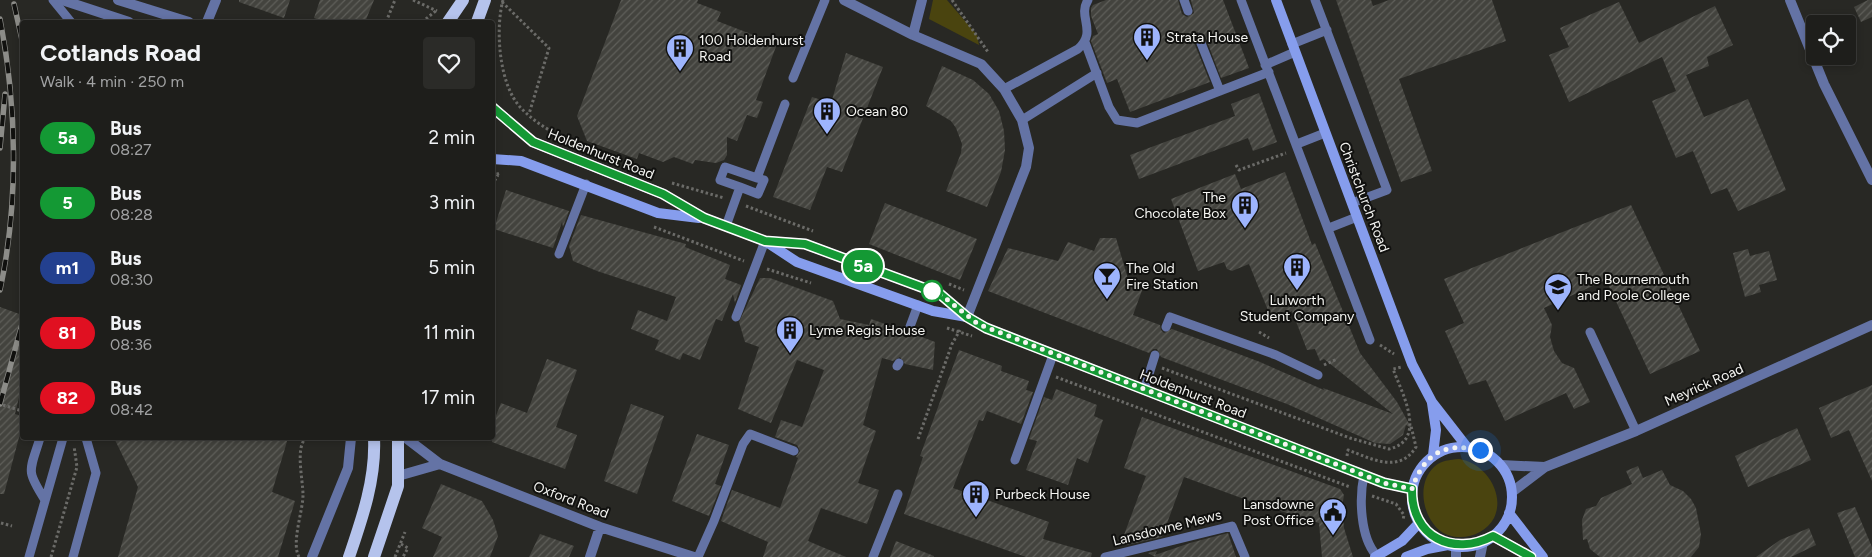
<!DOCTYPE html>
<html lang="en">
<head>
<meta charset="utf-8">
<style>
  :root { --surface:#1e1e1b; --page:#2b2b28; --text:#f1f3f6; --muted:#a1a2a3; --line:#3c3c3a }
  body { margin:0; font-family:Figtree,sans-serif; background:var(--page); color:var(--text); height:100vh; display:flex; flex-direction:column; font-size:19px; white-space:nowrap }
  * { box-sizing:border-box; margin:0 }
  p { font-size:16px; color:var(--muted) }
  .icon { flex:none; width:28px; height:28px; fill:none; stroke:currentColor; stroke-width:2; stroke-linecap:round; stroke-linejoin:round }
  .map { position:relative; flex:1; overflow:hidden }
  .sheet { position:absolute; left:20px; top:20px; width:475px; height:420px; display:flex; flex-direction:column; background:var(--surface); border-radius:5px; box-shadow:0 2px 8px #0003,0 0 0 1px var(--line) }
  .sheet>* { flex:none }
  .badge { padding:0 10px; border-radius:16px; font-size:18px; line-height:32px }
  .controls { position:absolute; left:1806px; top:15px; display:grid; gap:10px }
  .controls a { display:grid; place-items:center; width:50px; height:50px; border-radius:5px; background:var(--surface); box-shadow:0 2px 8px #0003,0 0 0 1px var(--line); font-size:25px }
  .you { position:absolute; width:25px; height:25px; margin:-12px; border:4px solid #fff; border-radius:50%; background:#1a73e8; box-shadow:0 0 0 8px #1a73e833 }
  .map>.badge { position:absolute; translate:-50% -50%; box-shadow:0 0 0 2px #fff }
  .round { display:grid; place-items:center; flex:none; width:52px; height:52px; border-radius:5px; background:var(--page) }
  .overview { display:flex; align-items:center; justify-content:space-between; height:85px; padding:0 20px }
  h1 { font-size:24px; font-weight:700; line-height:38px }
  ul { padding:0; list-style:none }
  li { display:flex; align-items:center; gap:15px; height:65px; padding:0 20px }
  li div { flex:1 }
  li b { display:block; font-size:19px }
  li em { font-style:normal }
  li .badge { min-width:55px; font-weight:700; text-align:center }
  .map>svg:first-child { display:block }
  .grass { fill:#4a440f }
  .building { fill:url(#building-hatch) }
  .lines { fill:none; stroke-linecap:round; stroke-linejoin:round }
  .path { stroke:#6b6b68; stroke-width:3; stroke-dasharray:2.5 2.5; stroke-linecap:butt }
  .service { stroke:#6473a5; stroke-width:9 }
  .minor { stroke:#6473a5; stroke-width:10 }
  .tertiary { stroke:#6473a5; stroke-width:10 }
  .secondary { stroke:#869ded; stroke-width:10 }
  .primary { stroke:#b5c3ec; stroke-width:12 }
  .rail-casing { stroke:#8c8c88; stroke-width:5.5 }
  .rail { stroke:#11110f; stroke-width:4; stroke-dasharray:11; stroke-linecap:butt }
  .line-casing { stroke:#fff; stroke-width:11 }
  .line { stroke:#149934; stroke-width:8 }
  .walk { stroke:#f5f5f2; stroke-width:5; stroke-dasharray:0 9 }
  .stop-dot { fill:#fff; stroke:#149934; stroke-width:2.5 }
  .labels { text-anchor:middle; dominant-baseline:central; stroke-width:4; stroke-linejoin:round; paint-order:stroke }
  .poi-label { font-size:14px; fill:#f5f5f2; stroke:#11110f; text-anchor:start }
  .street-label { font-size:14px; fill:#f5f5f2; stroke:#11110f }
</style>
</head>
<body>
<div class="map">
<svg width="1872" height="557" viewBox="0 0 1872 557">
  <defs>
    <pattern id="building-hatch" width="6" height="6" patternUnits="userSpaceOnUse" patternTransform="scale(1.25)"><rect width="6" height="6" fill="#43433e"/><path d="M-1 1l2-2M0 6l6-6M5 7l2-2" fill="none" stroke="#5f5f5a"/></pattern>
  </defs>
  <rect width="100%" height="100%" fill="#282824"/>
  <path class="grass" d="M933 0H947L977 35 979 45 929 19Z
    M1459 459C1484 462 1506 493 1494 518 1484 537 1455 544 1438 529 1422 514 1417 483 1434 467 1441 460 1450 460 1459 459Z"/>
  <path class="building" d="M239 0H290L284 18 239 2Z
    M320 0H374L365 22H324L314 18Z
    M621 0H698L697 3 721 12 717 21 777 44 756 100 763 102 757 118 747 115 737 141 727 137V155L724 160 716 163 695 160 693 164 674 157 663 162 639 153 637 159 587 141 577 116Z
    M1106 0H1178L1182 14 1187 17 1194 13 1191 0H1223L1249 68 1221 78 1205 36 1197 32 1194 35 1193 40 1210 82 1130 112 1117 79 1107 83 1091 41 1093 36 1098 34 1091 16V8L1093 5Z
    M1336 0H1371L1373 6 1389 0H1492L1506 41 1399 79 1432 171 1401 182Z
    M1868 0H1872V17L1861 22 1854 7Z
    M1619 2 1639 43 1715 6 1733 45 1707 57 1709 66 1686 75 1704 117 1748 99 1786 190 1738 211 1727 188 1711 194 1693 151 1676 158 1652 101 1676 91 1662 57 1569 102 1549 55 1569 47 1560 28Z
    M846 53 883 67 842 172 827 167 810 210 773 197 812 97 831 103Z
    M942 66 973 80 989 94 999 111 1004 131 1005 150 1001 172 987 207 946 191 961 153 962 144 956 128 951 121 926 106Z
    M1259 93 1277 142 1253 151 1248 138 1139 179 1130 155 1235 116 1231 104Z
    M1285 172 1312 245 1315 243 1360 353 1397 402 1412 429 1406 425 1403 435 1390 444 1375 443 1287 404 1161 357 1157 349H1153L1149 353 988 291 1008 248 1058 261 1068 242 1094 251 1100 238H1116L1128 279 1144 285 1133 315 1160 325 1161 330 1164 333 1172 329 1260 362 1324 390 1323 388 1393 414 1324 359 1320 361 1315 349 1307 350 1292 311 1272 320 1249 264 1232 271 1227 269 1224 262 1198 271 1171 199 1235 174 1241 189Z
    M506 190 569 211 563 227 562 222 553 248 494 229Z
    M885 203 977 239 960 280 869 244Z
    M1631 205 1700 351 1650 374 1606 280 1544 308 1552 325 1550 337 1554 351 1562 363 1574 368 1590 402 1574 409 1566 393 1505 421 1486 380 1469 385 1445 331 1464 323 1444 279Z
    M581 215 686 244 685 247 730 265 725 279 741 285 735 303 733 294 722 321 716 319 700 360 683 353 680 360 655 350 659 340 631 329 638 310 667 321 676 297 597 271 573 261 569 246Z
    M1748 249 1750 256 1769 251 1777 280 1759 285 1761 292 1745 297 1733 253Z
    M760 278H770L833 301 840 319 869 325 871 319 902 330 903 336 906 338 914 334 935 342 933 370 905 364 900 357 893 361 882 358 863 425 876 431 858 483 879 490 867 524 821 508 808 541 846 557H763L768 542 721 521 732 490 780 508 798 458 796 457 800 451 797 445 775 437 781 420 802 427 824 370 797 360 771 423 738 409 759 347 745 342 739 322Z
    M0 307 22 315V385L15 414 22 416V426L4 494H0Z
    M959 350 1002 366 1001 371 1029 381 1026 390 1033 392 1021 424 987 411 983 421 979 420 953 488 1049 522 1043 539 1092 553 1091 557H1026L904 514 923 457 920 456Z
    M547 359 577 370 556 427 577 435 565 469 492 442V426L501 403 527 413Z
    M1872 385V481L1849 430 1831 438 1819 408Z
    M1056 389 1097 405 1094 416 1103 420 1088 463 1077 458 1068 485 1026 470 1037 441 1029 439 1044 397 1052 400Z
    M631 404 664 416 637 494 604 481Z
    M1142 417 1340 489 1344 495 1342 507 1344 528 1353 557H1322L1319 523 1255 503 1184 477 1162 537 1127 545 1121 543 1146 476 1124 468Z
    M1797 428 1811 460 1748 487 1735 456Z
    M697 434 729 445 715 484 721 486 709 516 672 501Z
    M114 438H288L272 492 295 501 278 557H118L138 487Z
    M1638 466 1643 478 1662 470 1670 485 1683 491 1691 499 1696 508 1701 534 1699 547 1691 557H1600L1590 549 1587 539 1583 540 1582 520 1586 509 1596 506 1601 498 1632 484 1626 471Z
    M441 484 482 501 493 520 498 536 490 557H433L442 537 422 528Z
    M1855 507 1872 547V557H1855L1837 513Z
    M1809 528 1816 545 1791 557H1756L1780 540Z
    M1228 533 1236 557H1155L1148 553 1157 551 1155 555 1190 543Z
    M540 534 574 546 569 557H529Z
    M896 541 934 556V557H890Z"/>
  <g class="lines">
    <path class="path" d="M413 0 437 11
      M503 0C495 30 499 85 521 108 535 123 552 132 569 141
      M952 0 988 52
      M502 2 549 48 529 114
      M386 22 395 0
      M422 22 437 10
      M1236 165 1239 170 1286 153
      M492 176 500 173
      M672 183 724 198
      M492 185 498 175
      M746 206 813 231
      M654 227 744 261
      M767 269 811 283
      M949 284 964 290
      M947 328 972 336
      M1259 332 1269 338
      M1380 345 1394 354
      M1324 365 1337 359
      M1162 368 1350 438 1389 449C1428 440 1402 393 1393 369L1402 367
      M1056 377 1350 487
      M3 405 22 411
      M918 439 952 344 960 330
      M1347 456 1348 450C1372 459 1399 474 1416 447L1411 426
      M1372 496 1396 504 1404 515 1403 520
      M1 523 12 526
      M401 544 408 548 403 557
      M51 557 77 467 74 446
      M299 557C291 543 303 511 303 495 303 480 295 447 306 438
      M395 557 405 532"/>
    <path class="service" d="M53 0 71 22
      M1184 0 1188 11
      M1241 0 1370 340
      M1315 0 1387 190 1352 203
      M1199 38 1220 91
      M1085 42 1109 107 1117 120 1137 123 1269 72
      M1292 44 1327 30
      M1265 65 1295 52
      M793 78 825 0
      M1004 89 1078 49C1098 31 1077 17 1088 0
      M1022 120 1097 73
      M1297 144 1325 133
      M740 187 720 180 725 167 757 178
      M726 226 740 187 758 194 764 180 757 178 785 104
      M1329 228 1357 217
      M559 254 586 184
      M736 317 765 241
      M1166 327 1170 317 1276 355 1318 375
      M908 332 918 305
      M1590 332 1636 431
      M897 366 899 363
      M1144 390 1155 355
      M40 438C30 471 25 469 45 500
      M1015 460 1053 355
      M1364 475C1359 498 1360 538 1377 556
      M29 557 63 438
      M73 557 96 473 86 438
      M698 557 714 521 743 444 750 434 794 451
      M873 557 898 494
      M1105 557 1232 526 1245 557"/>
    <path class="minor" d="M844 0 913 35 981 64 1004 89 1022 120 1029 148 1026 167 967 317
      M1790 0 1824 84 1872 180
      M207 22 216 0
      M913 35 922 0
      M406 438 440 464 600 527 694 557
      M1501 465 1545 467
      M398 476 440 464
      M1512 492 1545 467 1636 431 1872 325
      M1456 547V557
      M312 557 348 468 351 438
      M590 557 600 527
      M1480 557 1483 542"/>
    <path class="tertiary" d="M62 0 129 22
      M118 0 189 22"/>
    <path class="secondary" d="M1276 0 1412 364 1432 402 1467 447
      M492 107 533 142 663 194 704 218 765 241 797 262 933 311 967 317
      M492 159 521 161 658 213 699 218
      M765 241 805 244 940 294 967 317 986 328 1384 483 1412 489
      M1432 403 1436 430 1433 455
      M1412 497a50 50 0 1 1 100 0a50 50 0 1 1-100 0Z
      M1509 513 1543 557
      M1493 536 1531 557
      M1375 557 1402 541 1419 523
      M1406 557 1427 549 1448 545"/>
    <path class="primary" d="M448 22 463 0
      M477 22 485 0
      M349 557C362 519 376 479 374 438
      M374 557 398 486V438"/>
    <g class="rail-casing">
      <path id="rail" d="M14 4 22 40
        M0 19C17 106 19 202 0 290
        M0 148 5 94
        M0 404 22 324"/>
    </g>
    <use href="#rail" class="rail"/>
  </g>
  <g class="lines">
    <g class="line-casing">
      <path id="line" d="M492 107 533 142 663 194 704 218 765 241 805 244 940 294 967 317 986 328 1384 483 1412 489C1411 537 1453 557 1493 536L1531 557"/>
    </g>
    <use href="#line" class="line"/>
    <path class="walk" d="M932 291 940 294 978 324 1384 483 1412 489C1424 454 1443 442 1480 450"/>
  </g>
  <defs>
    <g id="building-pin" transform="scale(1.4375)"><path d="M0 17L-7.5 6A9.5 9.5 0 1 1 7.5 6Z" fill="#9db4fd" stroke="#11110f"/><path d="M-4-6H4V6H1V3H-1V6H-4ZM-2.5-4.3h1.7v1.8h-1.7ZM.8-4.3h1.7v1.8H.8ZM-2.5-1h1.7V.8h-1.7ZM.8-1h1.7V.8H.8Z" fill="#111"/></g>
    <g id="bar-pin" transform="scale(1.4375)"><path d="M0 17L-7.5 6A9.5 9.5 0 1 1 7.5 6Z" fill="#9db4fd" stroke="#11110f"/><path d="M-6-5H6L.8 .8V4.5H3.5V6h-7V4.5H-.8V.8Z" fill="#111"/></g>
    <g id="university-pin" transform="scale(1.4375)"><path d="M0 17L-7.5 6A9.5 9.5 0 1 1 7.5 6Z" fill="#9db4fd" stroke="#11110f"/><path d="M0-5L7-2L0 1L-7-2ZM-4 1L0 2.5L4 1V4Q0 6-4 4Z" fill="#111"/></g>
    <g id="civic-pin" transform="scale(1.4375)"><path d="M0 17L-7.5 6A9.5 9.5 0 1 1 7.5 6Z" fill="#9db4fd" stroke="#11110f"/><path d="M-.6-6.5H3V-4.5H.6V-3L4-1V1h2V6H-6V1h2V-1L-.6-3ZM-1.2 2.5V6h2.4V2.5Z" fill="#111"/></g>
  </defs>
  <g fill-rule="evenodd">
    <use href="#building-pin" x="1147" y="37"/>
    <use href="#building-pin" x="680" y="48"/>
    <use href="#building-pin" x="827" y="111"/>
    <use href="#building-pin" x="1245" y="205"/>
    <use href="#building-pin" x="1297" y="267"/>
    <use href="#bar-pin" x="1107" y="276"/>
    <use href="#university-pin" x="1558" y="287"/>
    <use href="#building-pin" x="790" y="330"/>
    <use href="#building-pin" x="976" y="494"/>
    <use href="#civic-pin" x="1333" y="512"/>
  </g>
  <circle class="stop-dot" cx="932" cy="291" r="10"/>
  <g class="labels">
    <g class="poi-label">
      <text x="1166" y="37">Strata House</text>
      <text x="699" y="40">100 Holdenhurst<tspan x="699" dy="16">Road</tspan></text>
      <text x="846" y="111">Ocean 80</text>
      <text x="1226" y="197" text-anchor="end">The<tspan x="1226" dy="16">Chocolate Box</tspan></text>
      <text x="1126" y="268">The Old<tspan x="1126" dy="16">Fire Station</tspan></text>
      <text x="1577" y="279">The Bournemouth<tspan x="1577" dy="16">and Poole College</tspan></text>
      <text x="1297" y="300" text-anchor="middle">Lulworth<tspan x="1297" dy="16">Student Company</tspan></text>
      <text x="809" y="330">Lyme Regis House</text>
      <text x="995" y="494">Purbeck House</text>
      <text x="1314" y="504" text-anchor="end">Lansdowne<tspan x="1314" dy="16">Post Office</tspan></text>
    </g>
    <g class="street-label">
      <text transform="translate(601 154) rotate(22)">Holdenhurst Road</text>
      <text transform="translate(1364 197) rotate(69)">Christchurch Road</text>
      <text transform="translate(1704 385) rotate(-24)">Meyrick Road</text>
      <text transform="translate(1193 394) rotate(21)">Holdenhurst Road</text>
      <text transform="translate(571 500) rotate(21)">Oxford Road</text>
      <text transform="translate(1167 528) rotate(-14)">Lansdowne Mews</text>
    </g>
  </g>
</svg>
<div class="controls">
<a><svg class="icon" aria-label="locate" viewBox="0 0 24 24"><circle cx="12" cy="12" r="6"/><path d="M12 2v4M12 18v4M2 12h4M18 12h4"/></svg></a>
</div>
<div class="you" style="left:1480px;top:450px"></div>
<b class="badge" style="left:863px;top:266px;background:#149934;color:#fff">5a</b>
<section class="sheet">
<div class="overview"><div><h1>Cotlands Road</h1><p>Walk · 4 min · 250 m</p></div><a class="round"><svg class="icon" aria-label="heart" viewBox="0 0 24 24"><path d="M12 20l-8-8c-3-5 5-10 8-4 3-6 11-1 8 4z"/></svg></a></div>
<ul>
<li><span class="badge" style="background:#149934;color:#fff">5a</span><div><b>Bus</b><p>08:27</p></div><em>2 min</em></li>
<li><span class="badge" style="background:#149934;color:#fff">5</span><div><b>Bus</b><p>08:28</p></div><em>3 min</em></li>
<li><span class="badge" style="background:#23408f;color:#fff">m1</span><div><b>Bus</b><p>08:30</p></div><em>5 min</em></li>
<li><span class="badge" style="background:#e01021;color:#fff">81</span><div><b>Bus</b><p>08:36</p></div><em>11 min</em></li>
<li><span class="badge" style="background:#e01021;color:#fff">82</span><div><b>Bus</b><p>08:42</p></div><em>17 min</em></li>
</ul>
</section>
</div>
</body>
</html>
